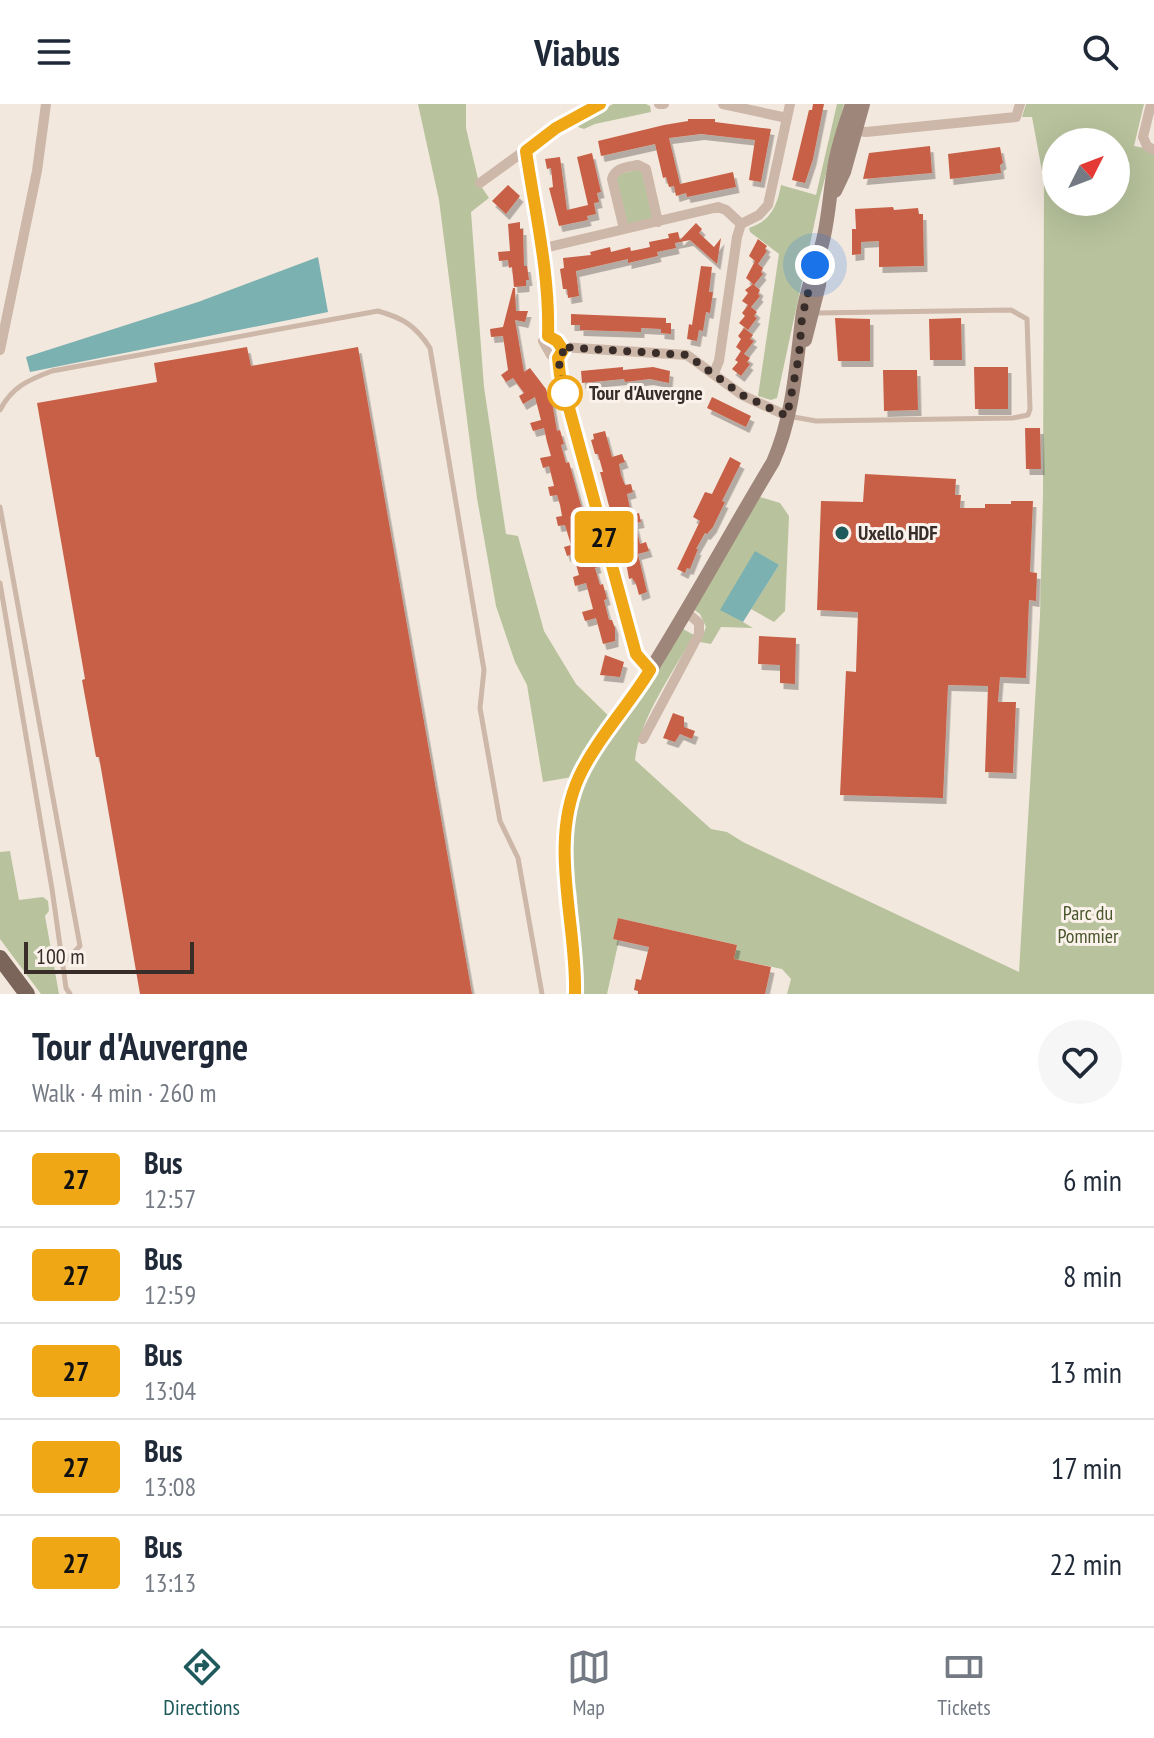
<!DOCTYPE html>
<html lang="en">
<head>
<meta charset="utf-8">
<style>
  :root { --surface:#fff; --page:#f6f6f7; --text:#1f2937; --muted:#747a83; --line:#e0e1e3; --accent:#1e5a5b }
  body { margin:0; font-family:"PT Sans Narrow",sans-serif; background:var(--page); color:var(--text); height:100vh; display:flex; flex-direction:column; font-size:30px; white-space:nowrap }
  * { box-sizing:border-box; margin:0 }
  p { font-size:26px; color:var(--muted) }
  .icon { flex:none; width:44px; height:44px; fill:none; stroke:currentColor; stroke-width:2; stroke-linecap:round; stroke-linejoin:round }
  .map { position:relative; height:890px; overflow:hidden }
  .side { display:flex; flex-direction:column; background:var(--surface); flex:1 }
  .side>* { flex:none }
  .badge { padding:0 16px; border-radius:6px; font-size:28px; line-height:52px }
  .needle { width:52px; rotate:48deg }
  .controls { position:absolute; left:1042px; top:24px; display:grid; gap:16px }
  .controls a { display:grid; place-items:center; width:88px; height:88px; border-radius:50%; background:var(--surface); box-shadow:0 8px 32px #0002; font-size:40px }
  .scale { position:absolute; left:24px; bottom:20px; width:170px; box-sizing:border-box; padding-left:8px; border:4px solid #392d29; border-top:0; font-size:22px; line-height:28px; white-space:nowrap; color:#392d29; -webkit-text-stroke:6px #faf2eb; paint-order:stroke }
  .you { position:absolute; width:40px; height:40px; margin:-20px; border:6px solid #fff; border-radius:50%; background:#1a73e8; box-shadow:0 0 0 12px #1a73e833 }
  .map>.badge { position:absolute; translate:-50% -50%; box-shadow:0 0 0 4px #fff }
  .round { display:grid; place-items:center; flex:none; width:84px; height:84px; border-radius:42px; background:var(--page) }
  .headline { display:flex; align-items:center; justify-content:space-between; height:136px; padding:0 32px }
  h1 { font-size:38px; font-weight:800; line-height:60px }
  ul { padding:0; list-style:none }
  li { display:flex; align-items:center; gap:24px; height:96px; padding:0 32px; border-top:2px solid var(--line) }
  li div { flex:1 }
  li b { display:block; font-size:30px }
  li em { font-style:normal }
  li .badge { min-width:88px; font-weight:700; text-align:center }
  header { display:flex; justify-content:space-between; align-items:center; height:104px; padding:0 32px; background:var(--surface); font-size:36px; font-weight:800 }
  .tabs { display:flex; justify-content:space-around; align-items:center; height:112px; border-top:2px solid var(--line); background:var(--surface); font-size:22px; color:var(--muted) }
  .tabs a { display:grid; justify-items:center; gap:4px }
  .tabs .on { color:var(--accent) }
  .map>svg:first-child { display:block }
  .green { fill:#b8c39d; fill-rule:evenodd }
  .water { fill:#7cb1b1 }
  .building { fill:#c76147; filter:url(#shadow) }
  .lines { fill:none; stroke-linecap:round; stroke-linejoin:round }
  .service { stroke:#ccb7a9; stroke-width:5 }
  .minor { stroke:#ccb7a9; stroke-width:10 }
  .secondary { stroke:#9f867a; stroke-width:14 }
  .primary { stroke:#7b645a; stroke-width:16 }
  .line-casing { stroke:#fff; stroke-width:18 }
  .line { stroke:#efa715; stroke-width:12 }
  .walk { stroke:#392d29; stroke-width:8; stroke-dasharray:0 14.4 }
  .stop-dot { fill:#fff; stroke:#efa715; stroke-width:4 }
  .poi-dot { fill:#1e5a5b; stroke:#faf2eb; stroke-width:3 }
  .labels { text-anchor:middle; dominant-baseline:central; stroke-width:6; stroke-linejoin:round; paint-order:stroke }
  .stop-label { font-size:20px; font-weight:bold; fill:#392d29; stroke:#faf2eb; text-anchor:start }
  .poi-label { font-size:20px; font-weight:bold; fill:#392d29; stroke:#faf2eb; text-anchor:start }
  .park-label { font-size:20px; fill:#4a572c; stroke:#faf2eb }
</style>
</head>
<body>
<header><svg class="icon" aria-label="menu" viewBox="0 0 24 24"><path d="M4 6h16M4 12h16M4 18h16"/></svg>Viabus<svg class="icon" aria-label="search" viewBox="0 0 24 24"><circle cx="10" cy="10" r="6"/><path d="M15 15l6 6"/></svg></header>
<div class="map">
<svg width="1154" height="890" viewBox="0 0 1154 890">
  <defs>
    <filter id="shadow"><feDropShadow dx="3.5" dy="6" stdDeviation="0" flood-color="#0004"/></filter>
  </defs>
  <rect width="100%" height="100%" fill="#f3e8de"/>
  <path class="green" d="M418 0H466V24L479 79 489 94 471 108 484 283 506 430 518 432 544 527 576 580 620 623 681 524 694 531C674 566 639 616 635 656L711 725 727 728 743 738 1019 868 1040 512 1043 390 1044 78 1032 13H1022L1026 0H1144L1134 42 1154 46V890H787L791 875 782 865 734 855 737 841 618 814 613 835 619 836 607 890H582L583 868 576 785H567L565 765 578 672 543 678 527 581 515 558 496 502 477 394 439 96ZM1056 38H1116V98H1056Z
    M613 0H646L650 2 651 8 595 20 584 25 578 23 579 19Z
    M837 0H844L820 93 777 294 771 296 758 292 779 150 750 128 749 124C771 117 777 102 781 81L816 91Z
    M639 65 641 66 654 114 627 120 616 73 617 71Z
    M760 393 780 399 789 412 785 507 774 518 751 505 779 461 721 505 753 524 721 523 711 540 700 538 706 523 700 510 693 505Z
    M10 747 19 796 43 793 48 797 49 807 45 812 59 890H41L0 835V748Z"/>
  <path class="water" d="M318 153 328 208 30 268 26 253 198 198Z
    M755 447 779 461 743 518 720 506Z"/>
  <path class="building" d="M813 0H824L813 55 805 79 792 76 809 6H812Z
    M688 15H715V18L771 25 761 78 749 76 755 36 701 30 669 34 680 80 733 68 736 83 687 93 686 89 676 92 674 82 669 83 666 73 663 74 655 40 601 52 598 37 664 21 688 17Z
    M930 42 932 69 863 75 869 49Z
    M1000 43 1003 59 1000 61 1001 69 950 75 948 50Z
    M592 49 601 88 597 89 599 98 594 99 596 110 587 112 588 116 559 122 549 84 553 83 551 64 547 65 545 55 560 53 567 106 588 101 577 53Z
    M508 81 520 92 506 110 492 97Z
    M893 103 894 106 918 104 919 110H923L924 162 879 163V137L861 138V150L852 151V125H856L855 105Z
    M520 118V125H523L524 162H527L529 176H526V182L514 183 512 163 509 164 508 156 499 157 498 148 510 147 508 120Z
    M696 119 702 125 699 129 714 143 721 134 717 160 690 136 675 139 676 144 657 148 658 152 628 159V155L576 167 579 192 568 194 567 185H563L560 165 564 164 563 154 591 151 590 148 610 143 611 148 630 143 631 147 641 145 650 143 649 138 669 134 668 130 678 128 680 136Z
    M758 135 767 142 765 145 767 147 758 160 763 164 761 168 763 170 754 181 760 186 758 190 760 192 751 203 757 208 754 212 757 214 748 226 739 219 745 212 742 209 748 201 742 197 748 189 745 186 753 180 746 174 755 157 749 152Z
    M701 162 712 163 709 188H713L710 209 706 208 703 227 699 226 697 237 687 235 689 220 692 221Z
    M513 184H515L516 207H528L525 218 515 216 524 268 530 264 546 285 548 293 551 292 557 327 560 326 564 340 561 341 566 359 569 358 598 463 595 464 600 481 603 480 607 495 604 496 609 516H612L615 524V537L603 540 596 514 585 517 582 508 593 505 586 479 575 482 573 473 579 471 573 450 567 452 564 443 571 441 565 421 558 422 556 413 562 412 560 401 557 391 550 392 548 383 554 382 549 362 543 364 540 354 551 352 547 338 544 324 533 327 530 319 541 316 535 293 523 300 519 292 524 289 513 274 506 278 501 271 508 266 503 232 491 233 490 225 503 223Z
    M571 210 666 214V219H671V230L661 229V225L641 224V228L580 226V221H571Z
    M835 214 870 215V257H838Z
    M961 214 962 256H930L929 215Z
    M744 224 753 231 750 235 754 237 744 250 750 254 747 258 750 260 741 272 732 265 738 258 735 256 741 247 736 243 741 235 738 232Z
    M247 243 251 262 358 243 472 890H140L99 653H96L82 576 85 575 37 299 157 278 154 259Z
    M623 263V266L653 263 670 267 669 279 650 275 625 278 624 275 582 279 581 267Z
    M974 263H1008V305H975Z
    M883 266H917L918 306 884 307Z
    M712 293 751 312 746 323 707 304Z
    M1025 324H1040L1041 365H1026Z
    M605 327 612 353 622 350 625 358 619 360 621 371 625 381 631 380 633 388 627 390 629 400 632 411 639 409 641 418 635 419 640 440 646 438 649 447 638 450 647 488 639 491 636 480 632 474 629 475 623 442 620 443 600 368H603L598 350H595L591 336 594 335 593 330Z
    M730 353 741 359 722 397 725 398 713 423 707 430 705 429 696 445H698L690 465 687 464 685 469 677 465 700 417 693 413 705 388 712 390Z
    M865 370 956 375 955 391H961L960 404H985V400H1011V397H1033L1030 468 1037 469 1036 497 1029 496 1026 574 1000 573 998 598H1016L1013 669 985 668 988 582 948 581 943 694 840 691 846 567 856 568 858 508 817 506 821 397 863 398Z
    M759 532 796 534 795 580 780 579V561L758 560Z
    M605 551 624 558 620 573 600 571Z
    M673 609 684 613V623L695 627 692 635 680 630 675 638 663 634Z
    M618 814 737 841 734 855 771 863 765 890H638V887L634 886 636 875 641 876 649 843 613 835Z"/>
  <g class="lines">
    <path class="service" d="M0 306C12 283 28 276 52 267L378 207C403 214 416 222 430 244L484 566 480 604 500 717 518 754 542 890
      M788 312 816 317 1013 314 1028 311 1030 305 1027 215 1011 206 816 209
      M0 403 80 842 63 859
      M0 479 52 785 66 884 70 890"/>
    <path class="minor" d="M659 0H664
      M723 0 787 14
      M1151 0 1143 33 1147 42 1154 46
      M849 26 866 28 1016 13 1020 0
      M526 47 549 214 548 232 543 237 551 251 558 254
      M480 79 556 24 600 0
      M741 120 759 111 768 101 790 0
      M624 125 612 75C615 63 628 63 638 61L646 65 658 118
      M540 145 718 103 726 106 741 120
      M548 232 557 237 563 246 558 254 560 271 635 545 638 553 650 566
      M561 243 687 251 742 291 787 312
      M0 246 37 67 46 0
      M714 269 719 257 737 133 741 120
      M643 635 699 530V519L685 507"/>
    <path class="secondary" d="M835 87 844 68 863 0
      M805 236 819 181 821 159
      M575 890C577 833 560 777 565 720 570 669 607 634 633 594 683 517 726 436 773 358 793 313 796 263 802 215 805 186 818 160 824 132 829 109 830 87 834 65 837 43 845 21 852 0"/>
    <path class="primary" d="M0 854 27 890"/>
  </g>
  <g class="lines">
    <g class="line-casing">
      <path id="line" d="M575 890C577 818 548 741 579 673 596 636 629 601 650 566L636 550 560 271 558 254 563 246 557 237 548 232C550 171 535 108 526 47L556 24 600 0"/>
    </g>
    <use href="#line" class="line"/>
    <path class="walk" d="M565 289 558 254 563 248 561 243 687 251 742 291 787 312 799 252 802 213 815 161"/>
  </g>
  <circle class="stop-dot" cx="565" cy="289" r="16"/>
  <circle class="poi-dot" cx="842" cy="429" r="8"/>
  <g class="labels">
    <g class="stop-label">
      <text x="589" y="289">Tour d'Auvergne</text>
    </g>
    <g class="poi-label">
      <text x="858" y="429">Uxello HDF</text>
    </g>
    <g class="park-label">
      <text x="1088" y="809">Parc du<tspan x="1088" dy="23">Pommier</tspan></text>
    </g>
  </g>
</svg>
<div class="controls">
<a><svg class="needle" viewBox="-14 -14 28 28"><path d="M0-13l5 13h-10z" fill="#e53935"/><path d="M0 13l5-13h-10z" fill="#747a83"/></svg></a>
</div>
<div class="scale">100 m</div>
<div class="you" style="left:815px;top:161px"></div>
<b class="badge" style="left:604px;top:433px;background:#efa715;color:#111">27</b>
</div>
<section class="side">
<div class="headline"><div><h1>Tour d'Auvergne</h1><p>Walk · 4 min · 260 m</p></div><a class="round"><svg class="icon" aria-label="heart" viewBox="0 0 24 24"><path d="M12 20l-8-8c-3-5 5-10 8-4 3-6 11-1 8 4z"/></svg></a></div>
<ul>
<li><span class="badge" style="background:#efa715;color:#111">27</span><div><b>Bus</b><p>12:57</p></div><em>6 min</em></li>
<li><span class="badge" style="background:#efa715;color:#111">27</span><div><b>Bus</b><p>12:59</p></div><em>8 min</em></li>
<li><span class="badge" style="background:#efa715;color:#111">27</span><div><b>Bus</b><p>13:04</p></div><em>13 min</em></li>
<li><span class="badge" style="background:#efa715;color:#111">27</span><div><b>Bus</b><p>13:08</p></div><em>17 min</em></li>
<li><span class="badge" style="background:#efa715;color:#111">27</span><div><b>Bus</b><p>13:13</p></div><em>22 min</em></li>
</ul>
</section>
<nav class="tabs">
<a class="on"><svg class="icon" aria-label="directions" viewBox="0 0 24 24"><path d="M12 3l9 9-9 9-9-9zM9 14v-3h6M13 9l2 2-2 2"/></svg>Directions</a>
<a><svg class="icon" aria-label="map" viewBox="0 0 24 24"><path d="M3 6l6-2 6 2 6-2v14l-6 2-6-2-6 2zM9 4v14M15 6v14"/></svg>Map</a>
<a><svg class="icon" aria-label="tickets" viewBox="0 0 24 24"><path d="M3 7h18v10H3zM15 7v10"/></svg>Tickets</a>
</nav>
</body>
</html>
